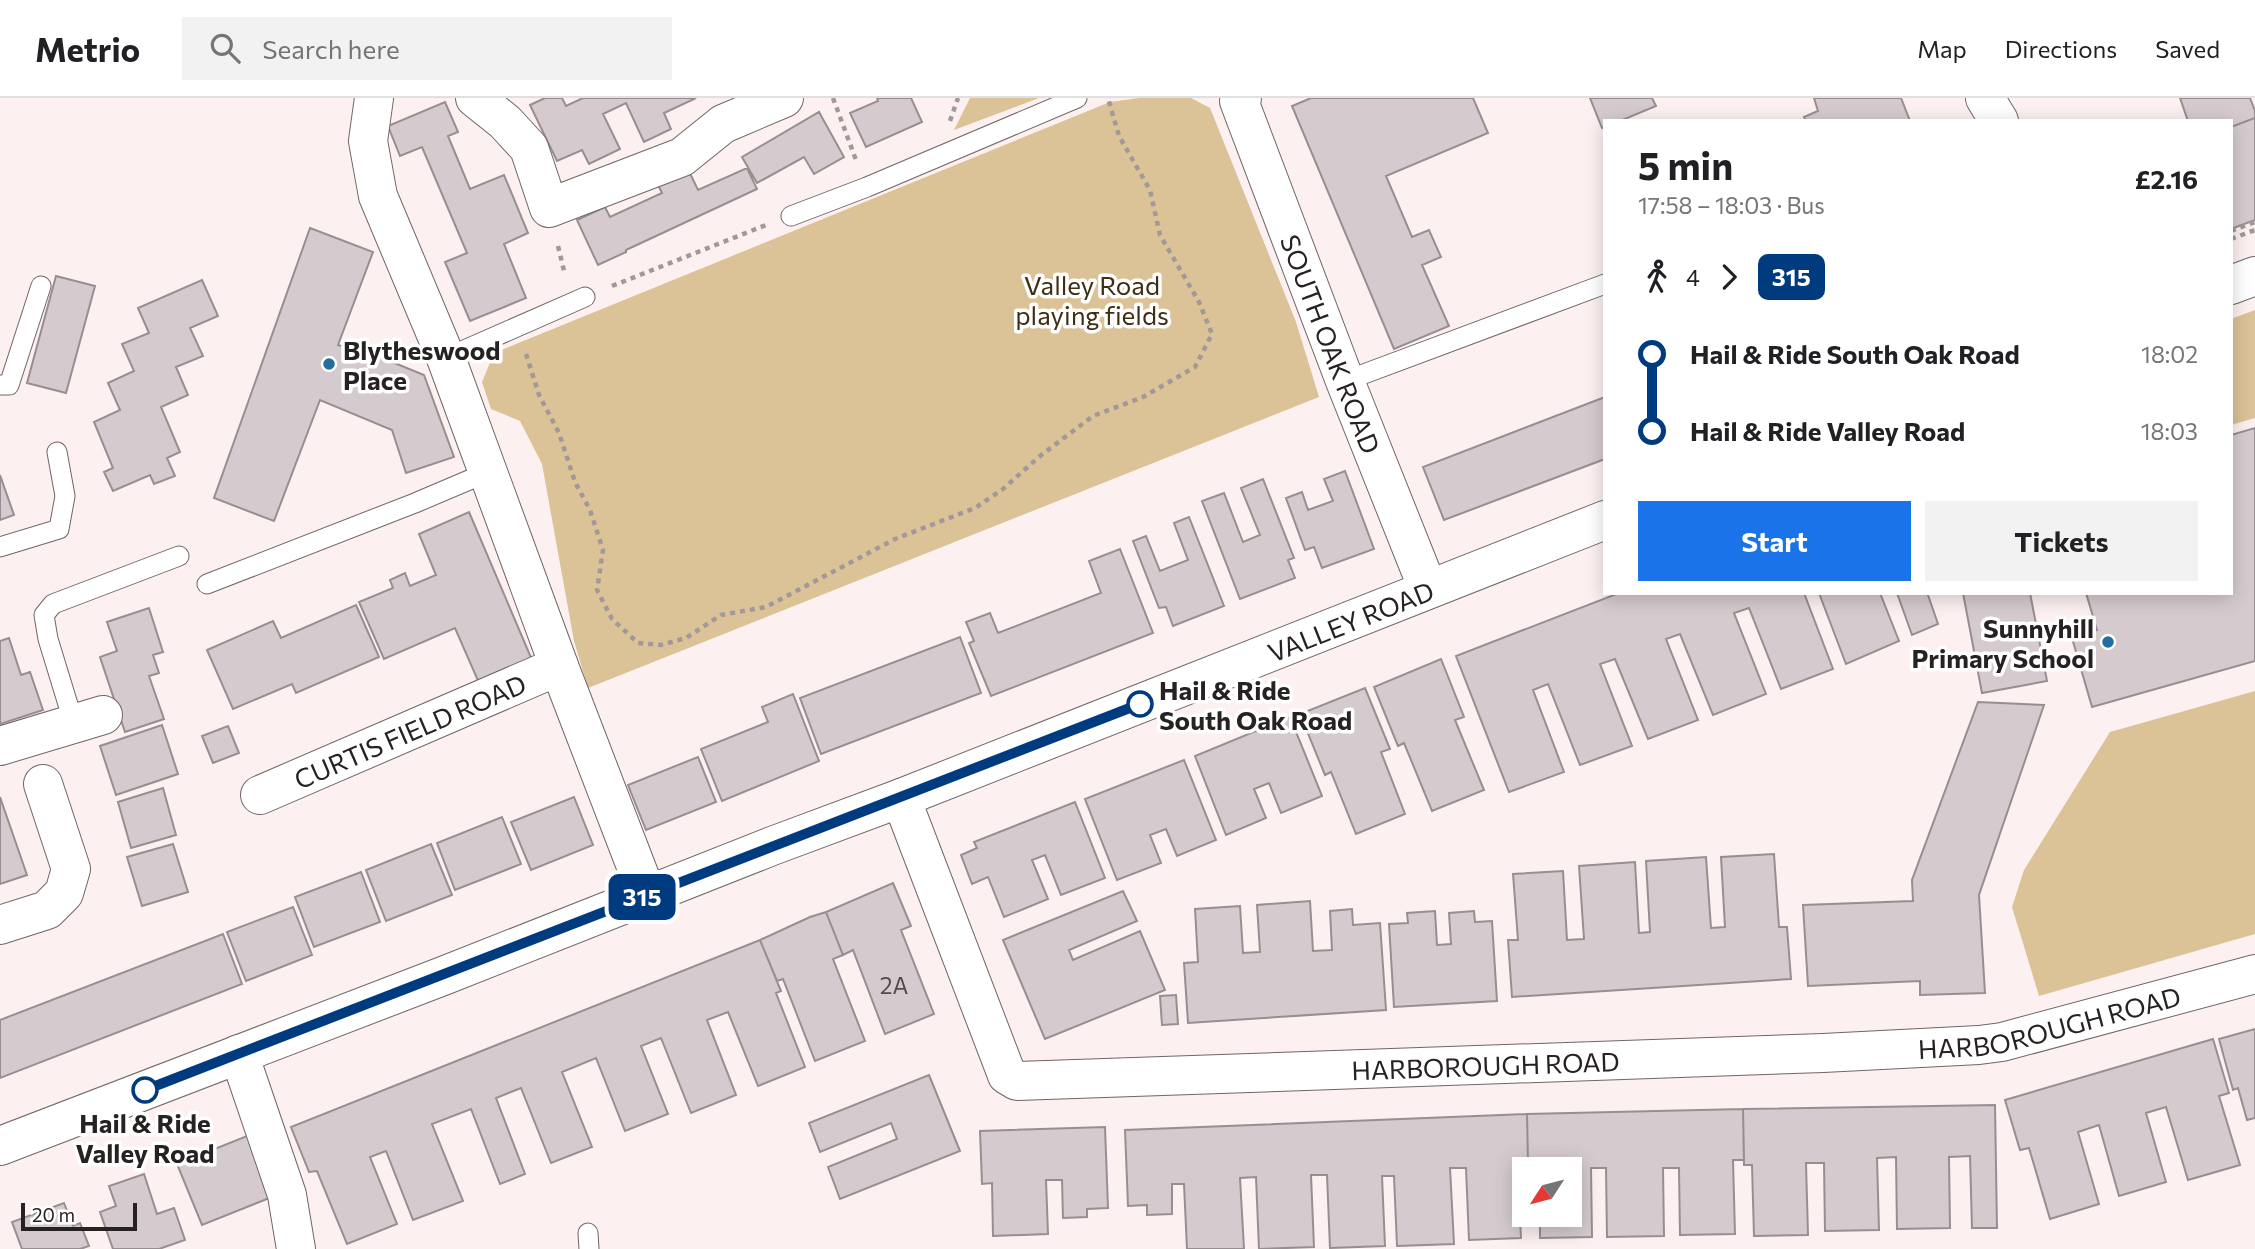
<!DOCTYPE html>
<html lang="en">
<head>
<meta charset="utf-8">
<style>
  :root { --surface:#fff; --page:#f2f2f2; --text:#202124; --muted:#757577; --line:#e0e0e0; --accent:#1a73e8 }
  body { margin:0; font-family:Commissioner,sans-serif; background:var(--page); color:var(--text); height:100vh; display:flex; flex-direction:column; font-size:26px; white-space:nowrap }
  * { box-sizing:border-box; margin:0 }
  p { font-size:23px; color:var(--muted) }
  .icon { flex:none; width:38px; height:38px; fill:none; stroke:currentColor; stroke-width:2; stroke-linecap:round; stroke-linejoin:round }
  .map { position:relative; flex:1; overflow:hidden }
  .details { position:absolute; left:1603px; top:21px; width:630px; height:476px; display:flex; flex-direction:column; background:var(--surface); border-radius:0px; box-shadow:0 4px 18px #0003 }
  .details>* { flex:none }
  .badge { padding:0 14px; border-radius:10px; font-size:24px; line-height:46px }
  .needle { width:46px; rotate:234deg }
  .tools { position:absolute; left:1512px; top:1059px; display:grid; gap:14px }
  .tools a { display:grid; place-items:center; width:70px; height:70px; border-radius:0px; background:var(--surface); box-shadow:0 4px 18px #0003; font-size:35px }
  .scale { position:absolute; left:21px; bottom:18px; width:116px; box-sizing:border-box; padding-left:7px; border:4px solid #262221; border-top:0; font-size:19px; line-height:24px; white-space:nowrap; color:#262221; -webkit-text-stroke:5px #fff; paint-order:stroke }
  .map>.badge { position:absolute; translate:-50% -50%; box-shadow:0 0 0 4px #fff }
  .legs { display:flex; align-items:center; gap:10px; height:77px; padding:0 35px; font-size:23px }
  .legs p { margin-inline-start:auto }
  .overview { display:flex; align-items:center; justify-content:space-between; height:119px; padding:0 35px }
  h1 { font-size:38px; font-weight:700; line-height:52px }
  .button { display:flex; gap:14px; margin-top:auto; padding:14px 35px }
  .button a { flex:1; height:80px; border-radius:0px; background:var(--accent); color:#fff; font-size:28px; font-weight:700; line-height:80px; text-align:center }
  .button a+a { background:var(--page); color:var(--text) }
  ul { padding:0 35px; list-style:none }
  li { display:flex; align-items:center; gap:24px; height:77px; font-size:26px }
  li i { display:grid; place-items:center; width:10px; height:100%; margin:0 9px; background:currentColor }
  li i::after { content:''; width:18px; height:18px; margin:-9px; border:5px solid; border-radius:50%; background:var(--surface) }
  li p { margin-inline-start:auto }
  li:first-child i { background:linear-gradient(#0000 50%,currentColor 0) }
  li:last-child i { background:linear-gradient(currentColor 50%,#0000 0) }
  header { display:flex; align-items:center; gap:42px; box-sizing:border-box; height:98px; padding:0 35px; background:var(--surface); border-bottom:2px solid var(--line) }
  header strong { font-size:33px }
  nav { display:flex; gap:38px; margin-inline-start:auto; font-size:24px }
  .search { width:490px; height:63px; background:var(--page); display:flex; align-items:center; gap:18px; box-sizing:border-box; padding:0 24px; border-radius:0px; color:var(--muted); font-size:26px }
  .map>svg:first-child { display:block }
  .green { fill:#dcc297 }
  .building { fill:#d5cbce; stroke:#988e91; stroke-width:2 }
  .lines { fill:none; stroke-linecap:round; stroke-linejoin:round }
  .service-casing { stroke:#6f6665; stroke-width:21 }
  .minor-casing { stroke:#6f6665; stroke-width:40 }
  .path { stroke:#a19998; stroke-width:4.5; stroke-dasharray:5 5; stroke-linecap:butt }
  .service { stroke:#fff; stroke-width:19 }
  .minor { stroke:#fff; stroke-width:38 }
  .line-1-casing { stroke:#fff; stroke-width:16 }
  .line-1 { stroke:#003b80; stroke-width:10 }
  .poi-dot { fill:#226ea1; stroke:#fff; stroke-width:2.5 }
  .stop-1-dot { fill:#fff; stroke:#003b80; stroke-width:3.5 }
  .labels { text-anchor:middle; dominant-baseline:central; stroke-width:7; stroke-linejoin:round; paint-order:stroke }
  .number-label { font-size:23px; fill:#524c4c }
  .park-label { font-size:26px; fill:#3e2e13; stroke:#fff }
  .street-label { font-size:26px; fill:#262221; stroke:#fff }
  .poi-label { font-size:26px; font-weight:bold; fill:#262221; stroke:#fff; text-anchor:start }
  .stop-label { font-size:26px; font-weight:bold; fill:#262221; stroke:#fff; text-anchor:start }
</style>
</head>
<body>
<header>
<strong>Metrio</strong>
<div class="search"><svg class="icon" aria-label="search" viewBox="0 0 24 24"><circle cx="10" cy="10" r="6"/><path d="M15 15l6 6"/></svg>Search here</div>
<nav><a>Map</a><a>Directions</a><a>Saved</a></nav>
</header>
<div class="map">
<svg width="2255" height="1151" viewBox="0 0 2255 1151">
  <rect width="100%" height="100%" fill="#fcf1f0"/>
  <path class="green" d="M970 0H1039L954 32Z
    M1139 0H1191L1210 10 1296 224 1319 299 588 590 574 543 542 366 520 323 491 311 482 284 494 255 1110 4Z
    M2255 212V320L2231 327V221Z
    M2255 593V836L2039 898 2012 809 2024 772 2110 634Z"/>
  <path class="building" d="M545 0H562L566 8 583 0H696L664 15 671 31 644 44 626 5 603 16 620 51 589 66 582 52 557 63 530 7Z
    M877 0H911L922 24 866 49 850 15 878 3Z
    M1311 0H1473L1488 35 1386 78 1412 139 1429 132 1441 159 1422 167 1449 228 1394 251 1292 8Z
    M1590 0H1652L1656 8 1620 23H1605V29L1602 30Z
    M1814 0H1901L1910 23H1806L1804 19 1818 13Z
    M2180 0H2250L2255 13V20L2231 29V23H2188Z
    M445 4 458 34 448 38 470 91 504 77 528 135 504 146 526 200 470 223 445 164 467 155 422 49 400 58 388 28Z
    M819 14 844 59 814 76 804 59 757 85 742 59Z
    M2255 20V122L2231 131V29Z
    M686 67 698 92 747 70 757 91 626 152V154L598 167 577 122 605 109 610 119 662 95 655 81Z
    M310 130 373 154 338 247 370 255 424 277 454 359 406 375 392 332 320 302 274 423 214 400Z
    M56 178 95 188 66 295 27 285Z
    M202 182 218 218 190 230 203 258 176 269 188 297 161 309 180 354 167 360 175 378 154 386 150 377 113 393 104 374 113 370 94 324 120 312 108 285 134 273 122 246 149 235 138 210Z
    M1605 299V361L1444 422 1423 369Z
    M2255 330V563L2092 609 2072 540 2097 532 2086 495H2231V337Z
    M1345 373 1374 451 1322 470 1314 449 1305 452 1286 400 1302 394 1308 412 1333 403 1324 381Z
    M0 377 14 417 0 422Z
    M1263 381 1294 460 1288 462 1295 480 1240 501 1202 403 1224 395 1243 444 1260 437 1241 390Z
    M469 414 532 562 479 585 455 530 384 561 359 504 393 490 390 482 405 475 410 488 436 477 419 436Z
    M1189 419 1224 508 1173 528 1166 509 1159 510 1133 443 1146 438 1160 473 1188 462 1174 425Z
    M1120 451 1153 535 991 598 969 545 974 543 966 524 990 515 998 535 1101 495 1089 463Z
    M1619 495H1804L1833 571 1781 591 1749 510 1734 515 1766 596 1713 617 1680 536 1666 541 1698 622 1648 641 1615 561 1600 566 1632 648 1580 667 1548 586 1533 592 1564 674 1509 694 1456 558Z
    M1819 495H1880L1899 543 1846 566Z
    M1897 495H1930L1928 497 1938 526 1912 537Z
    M1963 495H2030L2047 583 1982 595Z
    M356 507 379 559 296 595 292 586 233 611 207 552 273 523 281 540Z
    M149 510 163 554 153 557 159 575 149 578 164 621 125 634 100 559 117 553 107 524Z
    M960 539 981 595 821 656 800 600Z
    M9 540 21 577 30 574 43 612 0 626V543Z
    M1441 561 1464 619 1455 622 1484 692 1432 713 1404 645 1398 648 1374 589Z
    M1365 590 1390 651 1381 654 1405 716 1356 736 1331 674 1325 677 1300 616Z
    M793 596 819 663 722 703 701 651 768 624 762 609Z
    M1978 604 2044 607 1979 797 1985 895 1920 897V883L1808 888 1803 807 1913 803 1912 782Z
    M1290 619 1322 698 1281 715 1269 685 1254 691 1266 720 1226 737 1195 658Z
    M162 627 178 676 116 697 100 648Z
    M228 628 239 655 213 665 202 638Z
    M698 659 716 704 646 732 628 687Z
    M1184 662 1216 742 1177 758 1166 731 1150 737 1161 765 1117 782 1085 701Z
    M163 690 176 737 131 750 118 704Z
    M0 699 27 777 0 786Z
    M574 699 593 747 531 772 511 724Z
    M1075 704 1105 780 1061 797 1045 757 1032 762 1048 801 1004 819 988 779 972 786 961 757 977 750 974 744Z
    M502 719 521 766 455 792 437 745Z
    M173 746 188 794 142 808 127 759Z
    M431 746 452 797 386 823 366 772Z
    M1774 756 1779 829H1787L1791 881 1512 899 1508 842H1518L1513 776 1563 773 1567 842 1584 841 1579 768 1635 764 1639 835 1650 834 1646 763 1706 759 1711 830 1725 829 1721 759Z
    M361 774 380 824 314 849 295 799Z
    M893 785 911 828 901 832 934 916 885 936 853 852 843 857 826 814Z
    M1123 793 1137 823 1069 852 1073 862 1140 833 1165 892 1045 941 1003 842Z
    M1310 803 1313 853 1332 852 1330 813 1352 811 1353 827 1380 825 1386 912 1188 925 1184 865 1198 864 1195 811 1240 808 1243 855 1260 854 1257 807Z
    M293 809 312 857 246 883 227 834Z
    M1435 813 1437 847 1451 846 1449 815 1474 813 1475 824 1492 823 1497 903 1394 909 1389 826 1408 825 1407 815Z
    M826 814 843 857 833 861 865 943 815 963 783 881 777 883 760 842 810 819Z
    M223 836 242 886 0 980V922Z
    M760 842 781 893 776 895 805 969 758 988 728 914 707 922 736 997 691 1015 661 940 641 948 668 1016 625 1033 596 960 562 974 592 1049 551 1065 521 990 496 1000 525 1076 500 1086 471 1011 432 1026 463 1103 413 1122 386 1053 370 1059 397 1126 347 1146 317 1073 309 1074 291 1029Z
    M1176 897 1178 926 1162 927 1160 898Z
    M2255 931V1020L2247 1022 2238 990 2233 992 2219 941Z
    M2213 941 2229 995 2219 998 2240 1067 2188 1082 2166 1009 2146 1015 2166 1084 2119 1098 2099 1027 2078 1034 2099 1106 2050 1121 2029 1050 2020 1052 2005 1002Z
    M929 977 960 1053 840 1101 828 1069 897 1041 891 1025 820 1054 809 1025Z
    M1995 1007 1997 1130H1972L1970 1058 1949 1059 1950 1130 1897 1131 1896 1059 1877 1060 1879 1132 1825 1133 1824 1065H1806L1808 1137 1754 1138 1752 1067H1744L1743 1011Z
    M1743 1011 1744 1062H1733L1735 1136 1680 1137 1679 1070H1663L1664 1138 1607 1139 1606 1070H1591L1592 1139 1540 1140V1116H1570V1071H1539V1067H1528L1527 1016Z
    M1527 1016 1528 1063H1517L1521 1140 1469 1142 1466 1070H1450L1454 1146 1397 1148 1394 1078H1382L1385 1148 1330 1150 1327 1077H1311L1314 1149 1259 1151 1256 1079 1240 1080 1244 1151H1187L1184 1086H1172V1116L1147 1117V1107L1128 1108 1125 1032Z
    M1105 1029 1108 1110 1087 1111V1119L1063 1120 1062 1082H1046L1048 1136 993 1138 992 1085 982 1086 980 1033Z
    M252 1036 277 1097 202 1127 177 1066Z
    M144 1076 157 1116 174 1110 185 1142 159 1151H113L100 1114 116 1108 109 1088Z
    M64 1105 73 1128 80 1125 89 1148 80 1151H22L12 1124Z"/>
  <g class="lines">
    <g class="service-casing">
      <path id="service" d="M791 118 867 89 1077 0
        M446 260 585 199
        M1345 283 1605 186
        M0 287H9L41 188
        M0 449 59 431 65 398 57 354
        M207 486 415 405 488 374
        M74 626 48 541 44 517 53 506 179 458
        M588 1135 589 1151"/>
    </g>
    <g class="minor-casing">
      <g id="minor">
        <path d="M374 0 368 43 378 98 446 260 559 568 647 797"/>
        <path d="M475 0 505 24 529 50 549 110 682 59 723 26 784 0"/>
        <path id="s1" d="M1242 0 1239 3 1345 283 1428 491"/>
        <path d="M1985 0 1999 23"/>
        <path d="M2231 187 2255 178"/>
        <path d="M0 648 103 617"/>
        <path id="s2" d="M260 697 559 568"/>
        <path id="s3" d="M901 700 1007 977 1017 983 1823 955 1979 947 2002 944 2255 876"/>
        <path d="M0 827 47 812 64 795 71 771 43 686"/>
        <path d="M239 956 287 1097 296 1151"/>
        <path id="s4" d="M0 1048 443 878 772 748 901 700 1605 422"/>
      </g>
    </g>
    <path class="path" d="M833 0 856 62
      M950 23 958 0
      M2231 133 2255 124
      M2231 141 2255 132
      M558 148 565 177
      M612 188 766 127
      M526 256 539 297 559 335 575 384 590 412 603 452 597 492 612 521 638 545 661 547 686 540 721 517 766 509 895 441 975 410 1003 391 1040 358 1093 318 1143 299 1195 269 1212 236 1199 204 1160 137 1150 92 1119 38 1108 0"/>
    <use href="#service" class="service"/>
    <use href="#minor" class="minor"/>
  </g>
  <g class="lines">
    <g class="line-1-casing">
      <path id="line-1" d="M145 992 1140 606"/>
    </g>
    <use href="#line-1" class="line-1"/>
  </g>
  <g class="poi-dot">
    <circle cx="329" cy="266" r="7"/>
    <circle cx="2108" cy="544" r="7"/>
  </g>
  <g class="stop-1-dot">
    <circle cx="1140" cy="606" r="12"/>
    <circle cx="145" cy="992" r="12"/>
  </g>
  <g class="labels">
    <g class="number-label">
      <text x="894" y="887">2A</text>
    </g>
    <g class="park-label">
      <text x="1092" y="186">Valley Road<tspan x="1092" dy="30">playing fields</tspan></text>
    </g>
    <g class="street-label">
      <text stroke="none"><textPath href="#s1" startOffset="264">SOUTH OAK ROAD</textPath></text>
      <text stroke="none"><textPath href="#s4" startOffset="1449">VALLEY ROAD</textPath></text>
      <text stroke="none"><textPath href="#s2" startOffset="163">CURTIS FIELD ROAD</textPath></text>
      <text stroke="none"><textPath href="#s3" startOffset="1344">HARBOROUGH ROAD</textPath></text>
      <text stroke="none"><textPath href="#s3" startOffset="777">HARBOROUGH ROAD</textPath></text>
    </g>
    <g class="poi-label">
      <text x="343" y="251">Blytheswood<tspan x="343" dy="30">Place</tspan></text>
      <text x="2094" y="529" text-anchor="end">Sunnyhill<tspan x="2094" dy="30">Primary School</tspan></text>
    </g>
    <g class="stop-label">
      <text x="1159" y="591">Hail &amp; Ride<tspan x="1159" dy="30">South Oak Road</tspan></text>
      <text x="145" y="1024" text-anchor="middle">Hail &amp; Ride<tspan x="145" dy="30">Valley Road</tspan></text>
    </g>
  </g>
</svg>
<div class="tools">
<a><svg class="needle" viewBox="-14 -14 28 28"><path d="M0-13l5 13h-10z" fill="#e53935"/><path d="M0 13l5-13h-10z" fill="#757577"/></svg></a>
</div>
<div class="scale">20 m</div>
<b class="badge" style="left:642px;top:799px;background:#003b80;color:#fff">315</b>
<section class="details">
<div class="overview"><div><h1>5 min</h1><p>17:58 – 18:03 · Bus</p></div><b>£2.16</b></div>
<div class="legs"><svg class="icon" aria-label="walk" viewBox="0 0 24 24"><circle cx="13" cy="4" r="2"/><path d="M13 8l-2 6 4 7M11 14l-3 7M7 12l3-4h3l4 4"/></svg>4<svg class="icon" aria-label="forward" viewBox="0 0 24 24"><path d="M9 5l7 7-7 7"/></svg><b class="badge" style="background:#003b80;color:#fff">315</b></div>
<ul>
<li><i style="color:#003b80"></i><b>Hail &amp; Ride South Oak Road</b><p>18:02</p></li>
<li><i style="color:#003b80"></i><b>Hail &amp; Ride Valley Road</b><p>18:03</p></li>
</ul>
<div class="button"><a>Start</a><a>Tickets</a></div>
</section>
</div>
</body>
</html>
